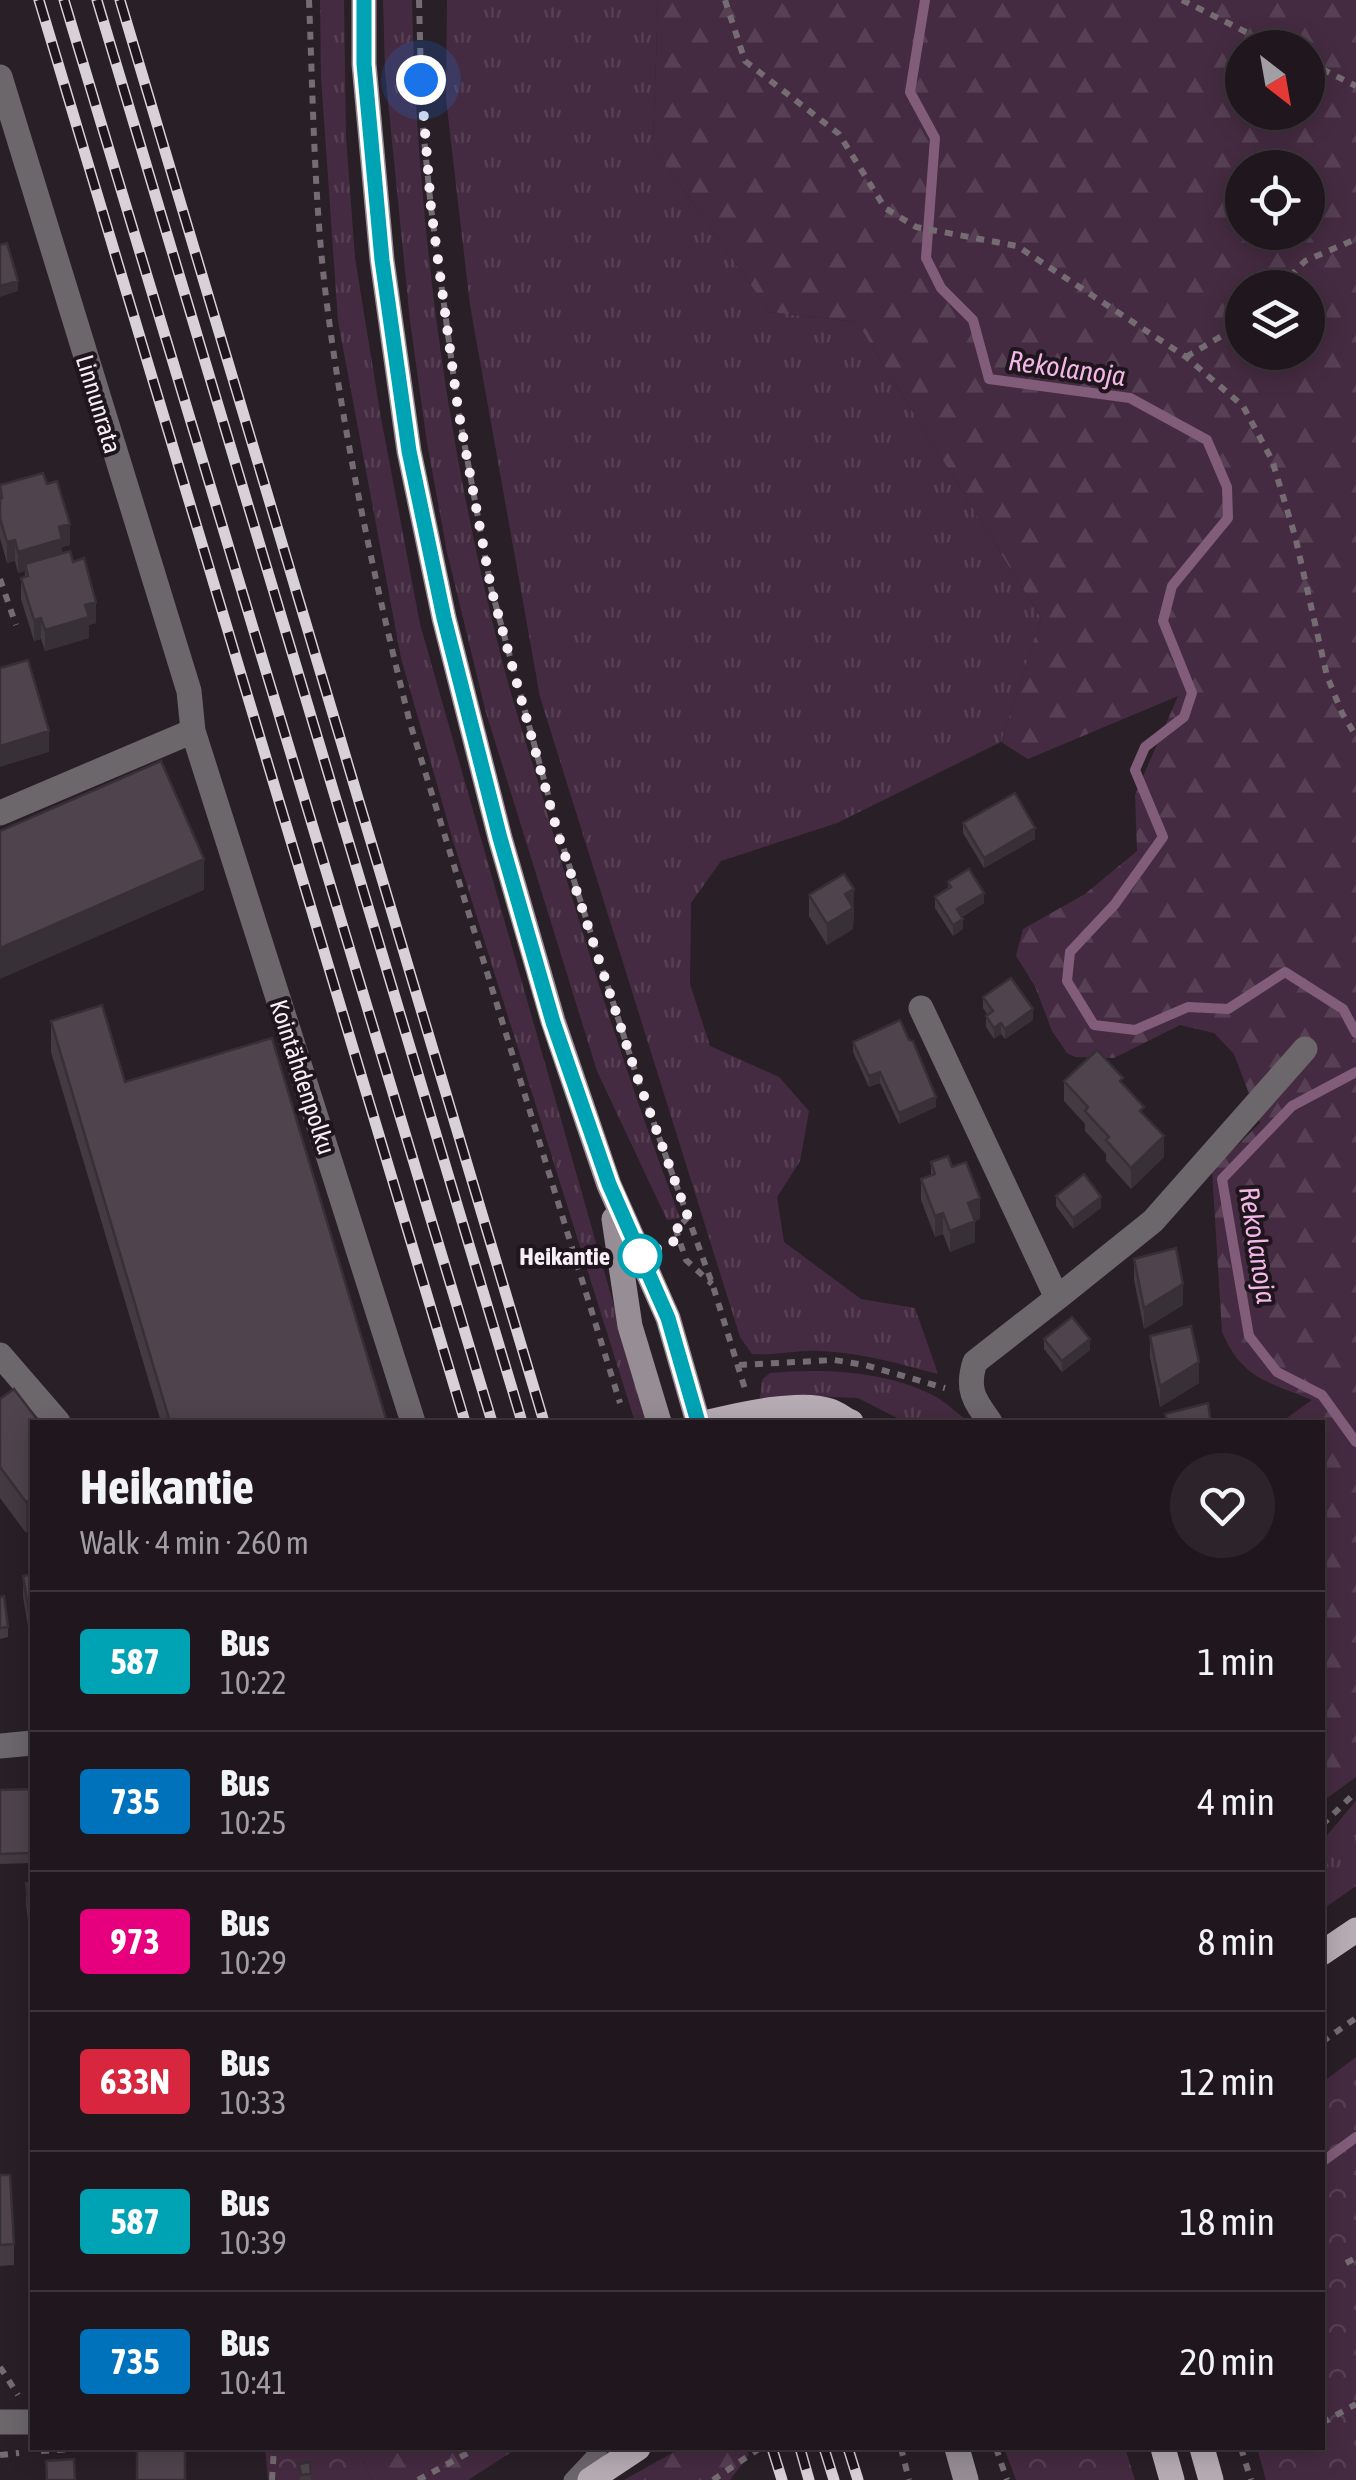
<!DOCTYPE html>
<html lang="en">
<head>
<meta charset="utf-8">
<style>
  :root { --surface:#1f171d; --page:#2c242a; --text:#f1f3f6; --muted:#a19fa4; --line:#3c363b }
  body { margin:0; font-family:"Asap Condensed",sans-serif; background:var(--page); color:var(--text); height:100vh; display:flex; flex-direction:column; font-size:38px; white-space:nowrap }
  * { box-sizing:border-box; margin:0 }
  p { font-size:32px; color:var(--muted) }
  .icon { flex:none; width:55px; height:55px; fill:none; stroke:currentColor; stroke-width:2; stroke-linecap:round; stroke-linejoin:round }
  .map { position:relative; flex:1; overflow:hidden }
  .panel { position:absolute; left:30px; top:1420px; width:1295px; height:1030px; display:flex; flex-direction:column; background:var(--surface); border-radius:0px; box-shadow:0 5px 25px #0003,0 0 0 2px var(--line) }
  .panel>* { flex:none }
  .badge { padding:0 20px; border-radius:8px; font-size:35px; line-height:65px }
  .needle { width:65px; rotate:149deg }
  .tools { position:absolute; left:1225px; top:30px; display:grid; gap:20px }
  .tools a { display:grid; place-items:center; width:100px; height:100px; border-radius:50%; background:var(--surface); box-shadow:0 5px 25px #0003,0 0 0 2px var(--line); font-size:50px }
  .you { position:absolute; width:50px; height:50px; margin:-25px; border:8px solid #fff; border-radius:50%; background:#1a73e8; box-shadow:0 0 0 15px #1a73e833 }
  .map>.badge { position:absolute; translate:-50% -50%; box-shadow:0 0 0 5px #fff }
  .round { display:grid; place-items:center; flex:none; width:105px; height:105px; border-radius:52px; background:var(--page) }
  .overview { display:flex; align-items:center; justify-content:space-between; height:170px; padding:0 50px }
  h1 { font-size:48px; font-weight:700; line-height:75px }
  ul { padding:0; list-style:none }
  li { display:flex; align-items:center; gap:30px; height:140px; padding:0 50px; border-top:2px solid var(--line) }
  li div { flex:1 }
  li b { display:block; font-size:38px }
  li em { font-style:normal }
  li .badge { min-width:110px; font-weight:700; text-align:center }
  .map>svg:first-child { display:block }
  .grass { fill:url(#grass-tufts) }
  .forest { fill:url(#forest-firs); fill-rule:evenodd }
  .park { fill:url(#park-crowns) }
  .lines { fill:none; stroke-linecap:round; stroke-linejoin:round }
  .stream { stroke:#815d7a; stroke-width:10 }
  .path { stroke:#756c73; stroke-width:6; stroke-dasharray:8 8; stroke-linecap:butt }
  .lane { stroke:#6c676b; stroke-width:15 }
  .street { stroke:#6c676b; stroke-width:25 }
  .secondary { stroke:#968e94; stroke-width:25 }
  .primary { stroke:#b7acb4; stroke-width:25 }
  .rail-casing { stroke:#d8d1d7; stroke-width:11 }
  .rail { stroke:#1f161d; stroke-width:8; stroke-dasharray:22; stroke-linecap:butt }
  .wall { fill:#443a42 }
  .shaded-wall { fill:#373036 }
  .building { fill:#4f444d; stroke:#373036; stroke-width:2.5 }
  .line-casing { stroke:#fff; stroke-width:22 }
  .line { stroke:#00a3b4; stroke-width:15 }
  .walk { stroke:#f6eff5; stroke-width:10; stroke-dasharray:0 18 }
  .stop-dot { fill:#fff; stroke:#00a3b4; stroke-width:5 }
  .labels { text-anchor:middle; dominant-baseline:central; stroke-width:8; stroke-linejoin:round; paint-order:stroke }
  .street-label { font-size:25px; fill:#f6eff5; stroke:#1f161d }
  .stop-label { font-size:25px; font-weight:bold; fill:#f6eff5; stroke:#1f161d; text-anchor:end }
  .water-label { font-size:28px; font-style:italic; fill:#f3b7e7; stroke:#1f161d }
</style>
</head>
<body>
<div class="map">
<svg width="1356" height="2480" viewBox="0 0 1356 2480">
  <defs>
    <pattern id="grass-tufts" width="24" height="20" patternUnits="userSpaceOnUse" patternTransform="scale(2.5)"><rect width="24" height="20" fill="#452b41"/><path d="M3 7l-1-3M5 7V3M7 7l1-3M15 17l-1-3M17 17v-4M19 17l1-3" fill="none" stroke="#574054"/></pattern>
    <pattern id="forest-firs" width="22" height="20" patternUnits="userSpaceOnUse" patternTransform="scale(2.5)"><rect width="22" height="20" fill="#452b41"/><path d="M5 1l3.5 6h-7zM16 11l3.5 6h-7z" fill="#574054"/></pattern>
    <pattern id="park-crowns" width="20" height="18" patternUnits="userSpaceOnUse" patternTransform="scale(2.5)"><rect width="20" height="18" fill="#452b41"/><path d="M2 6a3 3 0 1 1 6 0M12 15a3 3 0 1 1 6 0" fill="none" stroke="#574054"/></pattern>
  </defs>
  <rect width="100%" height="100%" fill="#291f27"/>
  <path class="grass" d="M320 0H344L346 137 355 258 381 418 420 624 647 1422H635L454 844 401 658 338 321 321 77Z
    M383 0H412C417 222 447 449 503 664 516 715 534 766 548 816 587 952 630 1086 680 1218L667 1220 597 1071 485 709 447 552 427 443 410 321 385 71Z
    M447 0H658L653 147 770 312 857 322 1041 618 1001 742 837 823 721 861 691 903 690 984 710 1046 779 1077 809 1111 800 1161 777 1197 784 1242 861 1299 915 1308 938 1374C900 1364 862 1353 822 1351 799 1349 775 1356 752 1354L740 1337 540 697 470 305 446 99Z
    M770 1373C824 1368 890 1371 938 1398 949 1405 959 1415 969 1422H905L858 1398 789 1395 760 1398 762 1380Z
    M1356 1801V1886L1323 1909V1840Z"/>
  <path class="forest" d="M658 0H1356V1777L1323 1801 1322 1422H1281L1312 1400C1268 1381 1243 1380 1222 1332L1212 1170 1260 1123 1234 1054 1214 1033 1180 1025 1114 1058 1075 1057 1067 1053 1052 1031 1035 986 1016 956 1023 929 1085 894 1137 851 1135 795 1178 696 1028 759 1001 742 1041 618 857 322 770 312 653 147ZM1242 48H1308V112H1242ZM1242 168H1308V232H1242ZM1242 288H1308V352H1242Z
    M347 2448H518L468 2480H372L363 2460Z
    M681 2448H745L749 2455 730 2480H624Z"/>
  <path class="park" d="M1356 2057V2480H1266L1257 2448H1322L1323 2082Z
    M265 2448H347L363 2460 372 2480H268Z
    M1004 2448H1125L1135 2480H1016Z"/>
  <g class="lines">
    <path class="stream" d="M925 0 910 92 935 138 926 258 941 288 973 320 989 379 1130 398 1207 440 1227 487 1228 518 1172 586 1163 621 1192 693 1184 717 1145 747 1135 770 1163 837 1115 904 1070 952 1067 981 1094 1025 1135 1030 1188 1007 1228 1009 1285 972 1343 1009 1356 1033
      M1356 1072 1292 1106 1222 1179 1249 1336 1277 1372 1322 1395 1356 1442
      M1322 2162 1356 2137"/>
    <path class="path" d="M309 0C313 98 314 199 326 297 344 441 375 583 410 723L620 1403
      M419 0 422 119 431 208 458 409 491 588 559 834 636 1074 713 1286 745 1389
      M725 0 745 61 839 134 885 208 916 227 1017 246 1186 357 1243 406 1272 460 1295 536 1327 676 1342 713 1356 736
      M1182 0 1278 48
      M1308 62 1356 86
      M1279 288 1305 261 1356 239
      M1186 357 1242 324
      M0 579 16 625
      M688 1217 676 1230 686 1260 712 1284
      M739 1365 834 1360 865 1365 945 1388
      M1322 1825 1356 1792
      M1322 2042 1356 2018
      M1346 2263 1356 2258
      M0 2367 18 2395
      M1322 2423 1356 2404
      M901 2448 909 2480
      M996 2448 1007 2480
      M1241 2448 1251 2480
      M41 2451 89 2448
      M0 2455 19 2453
      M272 2480 274 2448
      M418 2480 477 2448
      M713 2480 760 2448"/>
    <path class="lane" d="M571 2480 601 2448"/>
    <path class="street" d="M0 77 189 691 193 731 413 1422
      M0 813 193 731
      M921 1008 1057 1298 975 1362C966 1389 974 1400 990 1422
      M1057 1298 1153 1221 1305 1049
      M0 1355 58 1422
      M0 1746 32 1743
      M0 2422H32"/>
    <path class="secondary" d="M364 0V64L382 260 409 451 444 618 500 838 553 1021 609 1185 668 1318 698 1422
      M614 1219 630 1326 659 1422
      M957 2448 966 2480"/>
    <path class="primary" d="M709 1422C738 1415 802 1400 830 1411 837 1413 844 1419 851 1422
      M1322 1953 1356 1930
      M1163 2448 1172 2480
      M1202 2448 1211 2480
      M590 2480 638 2448"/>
    <g class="rail-casing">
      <path id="rail" d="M39 0 465 1422
        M64 0 492 1422
        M97 0 522 1422
        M120 0 544 1422
        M772 2448 782 2480
        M800 2448 809 2480
        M824 2448 834 2480
        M848 2448 858 2480"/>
    </g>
    <use href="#rail" class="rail"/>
  </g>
  <path class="wall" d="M0 485 70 545 62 547V553L73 562 96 623 89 625V638L45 651 41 639 34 641 21 599V578L25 577V571L18 573 15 561 7 563 0 538Z
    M963 823 1035 839 984 868 963 833Z
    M948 882 984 903 962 917 963 929 953 936 935 908V897L948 889Z
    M809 895 854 910 853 929 827 945 809 916Z
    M983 997 1033 1020 1005 1039 1001 1034 994 1039 986 1027V1016L988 1015 983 1008Z
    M51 1021 387 1422H161L51 1052Z
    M853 1042 936 1107 899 1124 880 1083 869 1087 853 1052Z
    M1064 1081 1144 1115 1164 1157 1131 1189 1106 1161V1154L1085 1131V1124L1064 1101Z
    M931 1162 952 1167 980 1219 975 1221V1242L950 1252 943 1234 935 1237 921 1200V1179L931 1175Z
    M1056 1196 1101 1208 1073 1229 1056 1206Z
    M1134 1259 1183 1305 1144 1329 1134 1280Z
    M1150 1336 1199 1383 1160 1407 1150 1357Z
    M1044 1339 1090 1350 1062 1372 1044 1349Z
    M0 1399 39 1422 26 1533 0 1498Z
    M32 1574V1644H31L23 1597V1576Z
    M0 1597 8 1627V1637L0 1639Z
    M32 1789V1863L0 1864V1790Z
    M32 1882V1944L31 1945 26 1904V1883Z
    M0 2175 14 2244V2265L0 2266Z
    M299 2464 311 2474V2480H300Z"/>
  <path class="shaded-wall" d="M18 281V291L0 297V286Z
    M70 524V545L62 547V560L25 564V571L18 573V552L59 527Z
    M15 540V561L7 563V542Z
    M96 602V623L89 625V638L45 651V630L85 605Z
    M41 618V639L34 641V620Z
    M49 731V752L0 767V746Z
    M1035 828V839L984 868V858Z
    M204 859V890L0 979V948Z
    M854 889 853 929 827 945V924L845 894Z
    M984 893V903L957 919V909Z
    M963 919V929L953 936V925Z
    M1033 1009V1020L1005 1039V1029Z
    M1001 1023V1034L994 1039V1028Z
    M880 1072V1083L869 1087V1076Z
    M936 1097V1107L899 1124V1113Z
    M1164 1136V1157L1131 1189V1168Z
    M1101 1197V1208L1073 1229V1218Z
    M980 1198V1219L968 1224V1203Z
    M943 1213V1234L935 1237V1216Z
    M975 1221V1242L950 1252V1231Z
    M1183 1284V1305L1144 1329V1308Z
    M1090 1339V1350L1062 1372V1361Z
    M1199 1362V1383L1160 1407V1386Z
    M32 1498V1528L26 1533V1502Z"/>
  <path class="building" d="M7 243 18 281 0 286V245Z
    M43 473 47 484 57 481 70 524 59 527 62 539 18 552 15 540 7 542 0 518V498H2L0 485Z
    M70 551 73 562 84 558 96 602 85 605 89 617 45 630 41 618 34 620 21 578 28 576 25 564Z
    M28 660 49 731 0 746V668Z
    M161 761 204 859 0 948V831Z
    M1015 793 1035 828 984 858 963 823Z
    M969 869 984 893 957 909 963 919 953 925 935 897 951 887 948 882Z
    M844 874 854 889 845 894 853 908 827 924 809 895Z
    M1011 978 1033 1009 1005 1029 1001 1023 994 1028 986 1016 993 1011 983 997Z
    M102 1005 125 1082 272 1038 387 1422H170L51 1021Z
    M900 1020 909 1040 913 1041 936 1097 899 1113 880 1072 869 1076 853 1042Z
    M1097 1050 1123 1078 1120 1081 1144 1107 1140 1111 1164 1136 1131 1168 1106 1140 1109 1137 1085 1111 1088 1107 1064 1081Z
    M948 1156 952 1167 966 1162 980 1198 968 1203 975 1221 950 1231 943 1213 935 1216 921 1179 935 1174 931 1162Z
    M1084 1174 1101 1197 1073 1218 1056 1196Z
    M1176 1248 1183 1284 1144 1308 1134 1259Z
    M1072 1317 1090 1339 1062 1361 1044 1339Z
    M1191 1326 1199 1362 1160 1386 1150 1336Z
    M14 1389 39 1422H32V1498L26 1502 0 1467V1399Z
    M1208 1403 1211 1422H1167L1165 1414Z
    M32 1574V1623L31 1624 23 1576Z
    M4 1596 8 1627 0 1628V1597Z
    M32 1789V1853L0 1854V1790Z
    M32 1882V1923L31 1924 26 1883Z
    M0 2175H10L14 2244 0 2245Z
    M137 2448H185V2480H137Z
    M74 2459 75 2480H47L46 2461Z
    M310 2462 311 2474 301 2475 299 2464Z"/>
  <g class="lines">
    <g class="line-casing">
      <path id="line" d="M364 0V64L382 260 409 451 444 618 500 838 553 1022 609 1184 668 1318 698 1422"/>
    </g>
    <use href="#line" class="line"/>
    <path class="walk" d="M421 80 431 208 458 409 491 588 558 834 636 1074 688 1217 676 1230 679 1239 640 1256"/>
  </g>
  <circle class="stop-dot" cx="640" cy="1256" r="20"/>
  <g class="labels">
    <g class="street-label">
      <text transform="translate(99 404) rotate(73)">Linnunrata</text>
      <text transform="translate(303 1077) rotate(72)">Kointähdenpolku</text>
    </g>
    <g class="stop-label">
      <text x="610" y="1256">Heikantie</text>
    </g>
    <g class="water-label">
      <text transform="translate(1067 368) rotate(8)">Rekolanoja</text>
      <text transform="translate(1258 1245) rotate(81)">Rekolanoja</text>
    </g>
  </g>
</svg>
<div class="tools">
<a><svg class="needle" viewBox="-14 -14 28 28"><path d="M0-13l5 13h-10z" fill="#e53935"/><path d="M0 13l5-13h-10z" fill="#a19fa4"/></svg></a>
<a><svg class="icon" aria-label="locate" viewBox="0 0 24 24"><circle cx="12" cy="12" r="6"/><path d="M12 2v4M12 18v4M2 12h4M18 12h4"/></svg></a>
<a><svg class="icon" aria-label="layers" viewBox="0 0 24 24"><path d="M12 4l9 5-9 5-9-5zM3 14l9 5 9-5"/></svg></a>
</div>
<div class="you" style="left:421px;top:80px"></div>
<section class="panel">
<div class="overview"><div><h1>Heikantie</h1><p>Walk · 4 min · 260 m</p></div><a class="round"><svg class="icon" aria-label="heart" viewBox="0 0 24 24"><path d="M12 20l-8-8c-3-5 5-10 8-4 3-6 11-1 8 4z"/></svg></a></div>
<ul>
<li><span class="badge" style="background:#00a3b4;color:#fff">587</span><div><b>Bus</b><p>10:22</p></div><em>1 min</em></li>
<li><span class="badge" style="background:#0072bc;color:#fff">735</span><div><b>Bus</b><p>10:25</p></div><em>4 min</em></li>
<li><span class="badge" style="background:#e6007e;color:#fff">973</span><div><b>Bus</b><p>10:29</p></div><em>8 min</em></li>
<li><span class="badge" style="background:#d7263d;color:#fff">633N</span><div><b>Bus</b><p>10:33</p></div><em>12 min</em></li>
<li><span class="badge" style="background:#00a3b4;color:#fff">587</span><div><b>Bus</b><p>10:39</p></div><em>18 min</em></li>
<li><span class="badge" style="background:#0072bc;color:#fff">735</span><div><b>Bus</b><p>10:41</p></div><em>20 min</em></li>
</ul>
</section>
</div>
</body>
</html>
